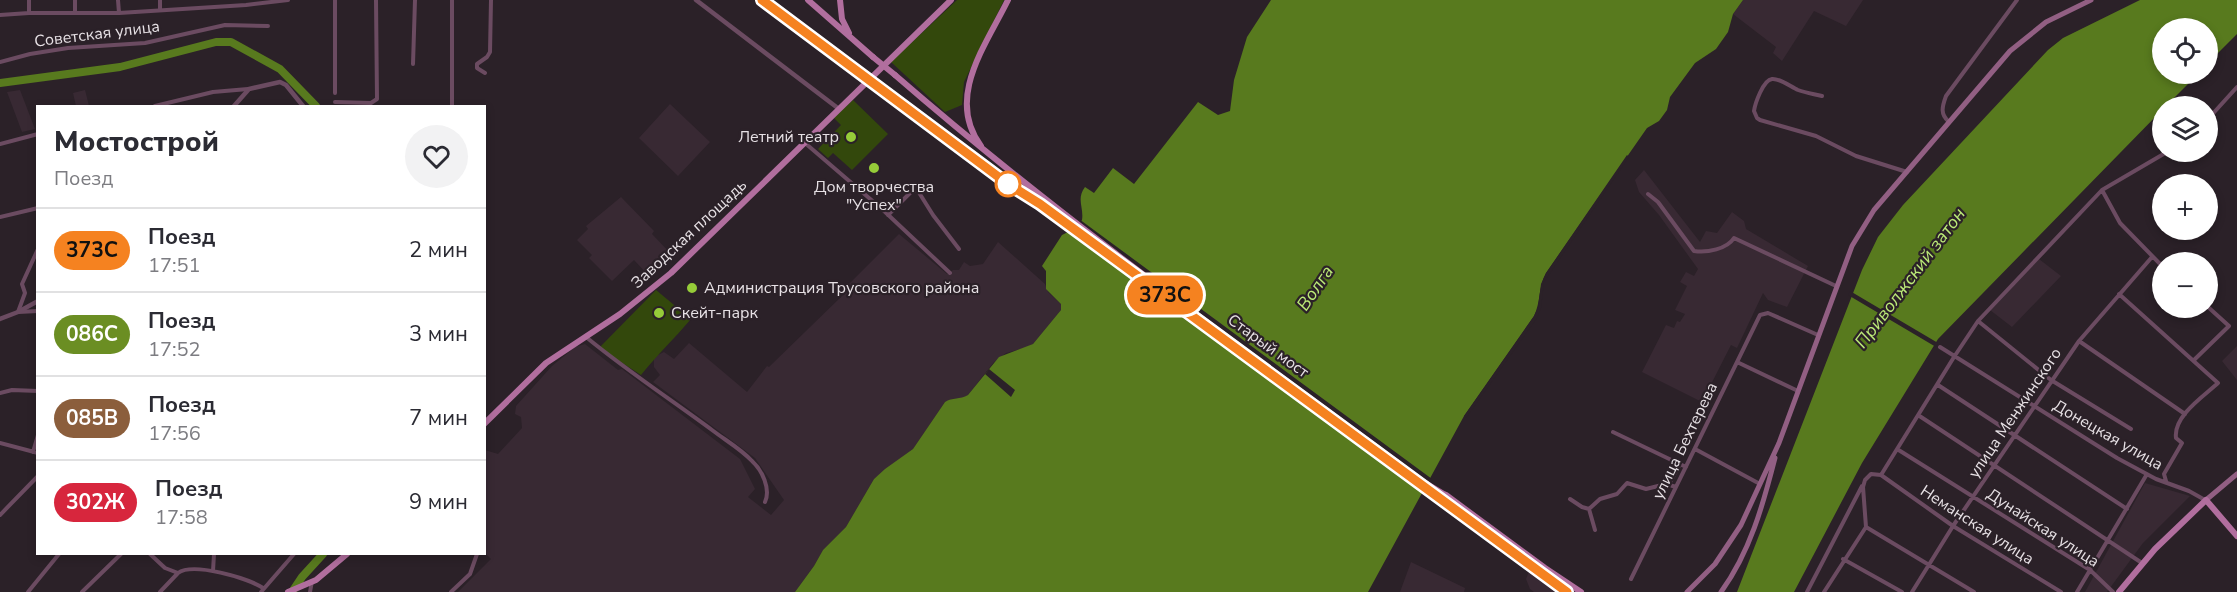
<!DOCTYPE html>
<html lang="ru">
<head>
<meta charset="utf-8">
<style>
  :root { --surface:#fff; --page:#f2f2f3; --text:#2b2b33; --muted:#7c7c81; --line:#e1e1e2 }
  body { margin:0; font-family:"Nunito Sans",sans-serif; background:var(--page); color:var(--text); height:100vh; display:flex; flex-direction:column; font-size:22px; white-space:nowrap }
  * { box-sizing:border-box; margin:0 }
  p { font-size:20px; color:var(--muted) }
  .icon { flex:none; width:33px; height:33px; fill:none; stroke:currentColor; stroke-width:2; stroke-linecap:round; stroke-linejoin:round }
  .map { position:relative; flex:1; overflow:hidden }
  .panel { position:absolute; left:36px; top:105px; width:450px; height:450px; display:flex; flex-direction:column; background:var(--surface); border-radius:0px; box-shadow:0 3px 9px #0003 }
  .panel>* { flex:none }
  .badge { padding:0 12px; border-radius:20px; font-size:21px; line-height:39px }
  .tools { position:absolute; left:2152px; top:18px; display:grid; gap:12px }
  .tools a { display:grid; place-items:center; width:66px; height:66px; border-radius:50%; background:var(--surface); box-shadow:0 3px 9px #0003; font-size:30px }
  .map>.badge { position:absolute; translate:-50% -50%; box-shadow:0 0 0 3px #fff }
  .round { display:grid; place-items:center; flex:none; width:63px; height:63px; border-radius:32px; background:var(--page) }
  .summary { display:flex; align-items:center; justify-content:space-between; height:102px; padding:0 18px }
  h1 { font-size:28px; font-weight:800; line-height:45px }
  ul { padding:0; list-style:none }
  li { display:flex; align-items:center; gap:18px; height:84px; padding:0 18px; border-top:2px solid var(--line) }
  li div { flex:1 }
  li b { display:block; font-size:22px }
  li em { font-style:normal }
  li .badge { min-width:66px; font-weight:700; text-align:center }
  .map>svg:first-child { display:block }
  .built { fill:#382933 }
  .green { fill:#33480c }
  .water { fill:#587a1e }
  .pier { fill:#2b2128 }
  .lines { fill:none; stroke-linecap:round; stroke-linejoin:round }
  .river { stroke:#587a1e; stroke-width:8 }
  .minor { stroke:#6b4b61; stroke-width:4 }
  .tertiary { stroke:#6b4b61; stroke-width:4.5 }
  .secondary { stroke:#925f83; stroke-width:5 }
  .primary { stroke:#b16e9e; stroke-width:6 }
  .rail { stroke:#cbc4c9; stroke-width:1.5; stroke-dasharray:12 6; stroke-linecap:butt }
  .primary-bridge { stroke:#b16e9e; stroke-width:6 }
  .line-casing { stroke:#fff; stroke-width:14 }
  .line { stroke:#f58220; stroke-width:9 }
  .poi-dot { fill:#96cc39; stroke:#2b2128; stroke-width:2 }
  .stop-dot { fill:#fff; stroke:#f58220; stroke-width:3 }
  .labels { text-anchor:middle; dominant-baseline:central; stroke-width:4.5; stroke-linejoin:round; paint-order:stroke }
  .street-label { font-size:16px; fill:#e7e1e5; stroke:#2b2128 }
  .poi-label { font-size:16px; fill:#e7e1e5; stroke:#2b2128; text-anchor:start }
  .water-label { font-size:18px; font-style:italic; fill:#bceb78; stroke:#2b2128 }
</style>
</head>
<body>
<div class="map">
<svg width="2237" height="592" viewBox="0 0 2237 592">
  <rect width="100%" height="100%" fill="#2b2128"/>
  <path class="built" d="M1743 0H1863L1846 26 1814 11 1782 61 1773 53 1776 47 1733 14Z
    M20 90 35 129 22 132 7 92Z
    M85 90 89 106H76L73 93Z
    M670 104 710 142 678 176 639 138Z
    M1644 170 1700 242 1706 231 1717 233 1732 212 1744 221 1746 229 1808 266 1787 307 1768 300 1763 293 1737 348 1731 345 1702 402 1642 372 1666 325 1674 328 1677 321 1680 322 1685 314 1675 310 1687 286 1680 282 1686 272 1694 276 1698 269 1659 215 1639 192 1635 180Z
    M621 197 654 231 652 234 671 254 649 276 634 260 612 281 589 258 592 255 577 240 588 229 586 226Z
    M899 234 947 274 953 270H959L964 262 970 266 983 264 998 242 1045 284 1048 292 1061 304V310L1033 344 1025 348 1006 353 994 362 968 395 963 398 952 399 945 402 913 449 874 479 846 527 823 550 814 566 795 592H458L491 559 485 553V450L498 454 522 428 521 417 515 414 516 406 552 366 575 347 585 344 618 370 622 369 740 459 755 489 748 497 771 515 784 500 755 458 653 382 660 375 654 367V357L664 352 674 359 689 343 747 392 767 366 769 367 843 295 841 292Z
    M2039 259 2061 276 2012 327 1990 310Z
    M2237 346V380L2222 361Z
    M2145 483 2190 496 2143 543 2107 592H2085Z
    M1411 562 1465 588 1464 592H1400Z
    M1530 569 1541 576 1544 572 1574 592H1534L1530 589 1526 579Z"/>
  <path class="green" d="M957 0H1004L964 82 962 105 945 112 891 62Z
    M853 100 888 134 852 170 833 153 828 158 818 149 841 125 834 118Z
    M656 290 691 319C674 339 657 355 641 375L599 348Z"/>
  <path class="water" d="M1271 0H1743L1733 14 1728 32 1716 49 1695 63 1670 97 1667 110 1659 121 1647 128 1546 273C1538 287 1541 302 1534 316L1464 416 1368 592H795L814 566 823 550 846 527 874 479 885 469 913 449 945 402C952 397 960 400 968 395L999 357 1033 344 1061 310V304L1046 289V271L1042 266 1062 235 1076 228 1082 220C1084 207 1076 199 1085 187L1094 193 1113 168 1134 184 1198 102 1218 115 1230 111 1234 80 1247 37Z
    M2140 0H2237V34L2208 63V28H2163V74H2198L2166 106H2163V109L1938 339 1862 463 1794 592H1737L1862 270 1878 237 1903 205 2048 50 2063 38Z"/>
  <path class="pier" d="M1627 155 1629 157 1544 282 1541 308 1537 318 1466 418 1464 416 1534 316 1538 307 1541 284 1546 273Z
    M1079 219 1432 479 1426 490 1070 228Z
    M1850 291 1938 343 1936 347 1848 295Z
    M989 369 1015 390 1011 397 985 374Z"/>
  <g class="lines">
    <path class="river" d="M0 83 120 67 216 42H231L280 69 316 106
      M292 592 302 577 323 554"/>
    <path class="minor" d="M75 0V12
      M118 0 119 13
      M160 0V9
      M335 0V93
      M452 0V106
      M29 13V0
      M0 15 29 13H119L246 5 288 0
      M0 62 30 54 68 48 145 43 225 25 268 26
      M413 64 415 0
      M485 73 477 68V64L487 57 490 52 491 0
      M1822 96C1814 94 1806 93 1798 90 1791 87 1780 78 1772 79 1763 80 1755 104 1754 111L1757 118 1760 120 1816 136 1856 156 1907 172
      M335 102 371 103 377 99 376 0
      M155 106 213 92 248 89
      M2208 119 2237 87
      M1949 122C1940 114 1942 107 1946 96L2017 0
      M805 143 883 210 950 273
      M0 144 38 134
      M2102 190 2120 223 2163 267
      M1648 194 1658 202 1694 251C1707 253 1727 249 1734 238L1836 286
      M888 215 912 191H918L933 215 959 249
      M0 217 38 208
      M38 249 22 284 25 293 18 312 38 311
      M2119 294 2218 383C2204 396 2173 416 2176 438L2182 443 2164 474 2166 481
      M1978 321 2051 380 2131 429
      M586 337C626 370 670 399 712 430 725 440 741 449 752 461 762 470 771 489 765 502
      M2079 341 2185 414
      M1940 347 2117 458 2156 479 2189 491 2205 500
      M2194 360 2229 326 2208 307
      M1737 362 1798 391
      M1938 385 2127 509
      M0 393 12 390 38 391
      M1918 415 2142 563
      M1613 432 1686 467
      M0 443 38 453
      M1695 449 1760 484
      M1897 449 2090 570 2113 592
      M33 452 38 435
      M1881 475 1953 526 2061 592
      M1669 484 1680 464
      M1570 499 1582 507 1589 509 1600 499 1617 494 1627 483 1646 489 1666 484 1676 487
      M1589 509 1595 530
      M0 515 38 476
      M1866 527 1974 592
      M150 554 165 568 178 573C193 562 248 578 263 588
      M1843 559 1902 592
      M213 571 214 554
      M1631 579 1760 315 1768 313 1818 335
      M28 592 59 554
      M82 592 121 554
      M160 592 178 573
      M261 592 294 554
      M310 592 312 581
      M451 592 470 574 477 554
      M1807 592 1862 486
      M1824 592 1866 527 1863 487 1865 480 1871 474 1881 475 1954 357 1978 321 2102 190 2167 152
      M1912 592 1953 526 2079 341 2152 257
      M2077 592 2147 474"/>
    <path class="tertiary" d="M696 0 839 109
      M234 106 249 89 280 82 286 85 303 106
      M0 319 18 312 38 301"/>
    <path class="secondary" d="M2206 500 2237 474
      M1687 592 1715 564 1741 525 1779 443 1852 246 1874 210 2010 51 2046 22 2091 0
      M1721 592C1750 552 1763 505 1775 458"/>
    <path class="primary" d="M808 0 873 57
      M840 0 842 19 849 33
      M895 75C1063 221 1244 349 1422 481L1447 496
      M981 146C945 98 986 45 1008 0
      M484 424 546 363 620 314 671 273 951 0
      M1446 495 1545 568 1581 592
      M288 592 316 580 347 554
      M2119 592 2155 549 2206 500 2237 536"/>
    <path class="rail" d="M762 0 1008 184 1040 204 1567 592"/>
    <path class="primary-bridge" d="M873 57 895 75"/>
  </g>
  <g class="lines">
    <g class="line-casing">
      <path id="line" d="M762 0 1008 184 1040 204 1567 592"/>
    </g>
    <use href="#line" class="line"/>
  </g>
  <g class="poi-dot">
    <circle cx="851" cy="137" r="6"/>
    <circle cx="874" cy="168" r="6"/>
    <circle cx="692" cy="288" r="6"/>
    <circle cx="659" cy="313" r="6"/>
  </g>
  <circle class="stop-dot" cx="1008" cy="184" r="12"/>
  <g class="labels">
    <g class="street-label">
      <text transform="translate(97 34) rotate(-7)">Советская улица</text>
      <text transform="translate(689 234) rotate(-43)">Заводская площадь</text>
      <text transform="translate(1268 346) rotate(36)">Старый мост</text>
      <text transform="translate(2015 413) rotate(-56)">улица Менжинского</text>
      <text transform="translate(2108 435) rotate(30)">Донецкая улица</text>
      <text transform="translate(1685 441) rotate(-64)">улица Бехтерева</text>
      <text transform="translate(1977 525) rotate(33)">Неманская улица</text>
      <text transform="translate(2043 528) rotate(33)">Дунайская улица</text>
    </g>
    <g class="poi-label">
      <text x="839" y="137" text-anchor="end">Летний театр</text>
      <text x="874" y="187" text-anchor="middle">Дом творчества<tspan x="874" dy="18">"Успех"</tspan></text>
      <text x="704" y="288">Администрация Трусовского района</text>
      <text x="671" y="313">Скейт-парк</text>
    </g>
    <g class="water-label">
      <text transform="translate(1910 278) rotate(-53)">Приволжский затон</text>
      <text transform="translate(1315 288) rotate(-56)">Волга</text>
    </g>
  </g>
</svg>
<div class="tools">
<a><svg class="icon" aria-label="locate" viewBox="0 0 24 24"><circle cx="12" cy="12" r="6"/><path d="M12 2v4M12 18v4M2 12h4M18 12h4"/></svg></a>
<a><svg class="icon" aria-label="layers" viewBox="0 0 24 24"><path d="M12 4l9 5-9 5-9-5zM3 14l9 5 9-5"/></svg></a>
<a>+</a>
<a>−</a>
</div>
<b class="badge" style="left:1165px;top:295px;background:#f58220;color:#111">373C</b>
<section class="panel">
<div class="summary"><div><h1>Мостострой</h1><p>Поезд</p></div><a class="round"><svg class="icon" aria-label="heart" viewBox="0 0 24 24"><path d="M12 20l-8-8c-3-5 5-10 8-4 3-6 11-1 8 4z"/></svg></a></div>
<ul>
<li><span class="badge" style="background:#f58220;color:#111">373C</span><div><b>Поезд</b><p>17:51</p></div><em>2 мин</em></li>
<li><span class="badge" style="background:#6b8e23;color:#fff">086С</span><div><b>Поезд</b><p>17:52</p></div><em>3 мин</em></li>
<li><span class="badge" style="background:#8b5e3c;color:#fff">085В</span><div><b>Поезд</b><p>17:56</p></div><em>7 мин</em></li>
<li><span class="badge" style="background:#d7263d;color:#fff">302Ж</span><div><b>Поезд</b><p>17:58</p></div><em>9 мин</em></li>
</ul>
</section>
</div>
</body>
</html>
